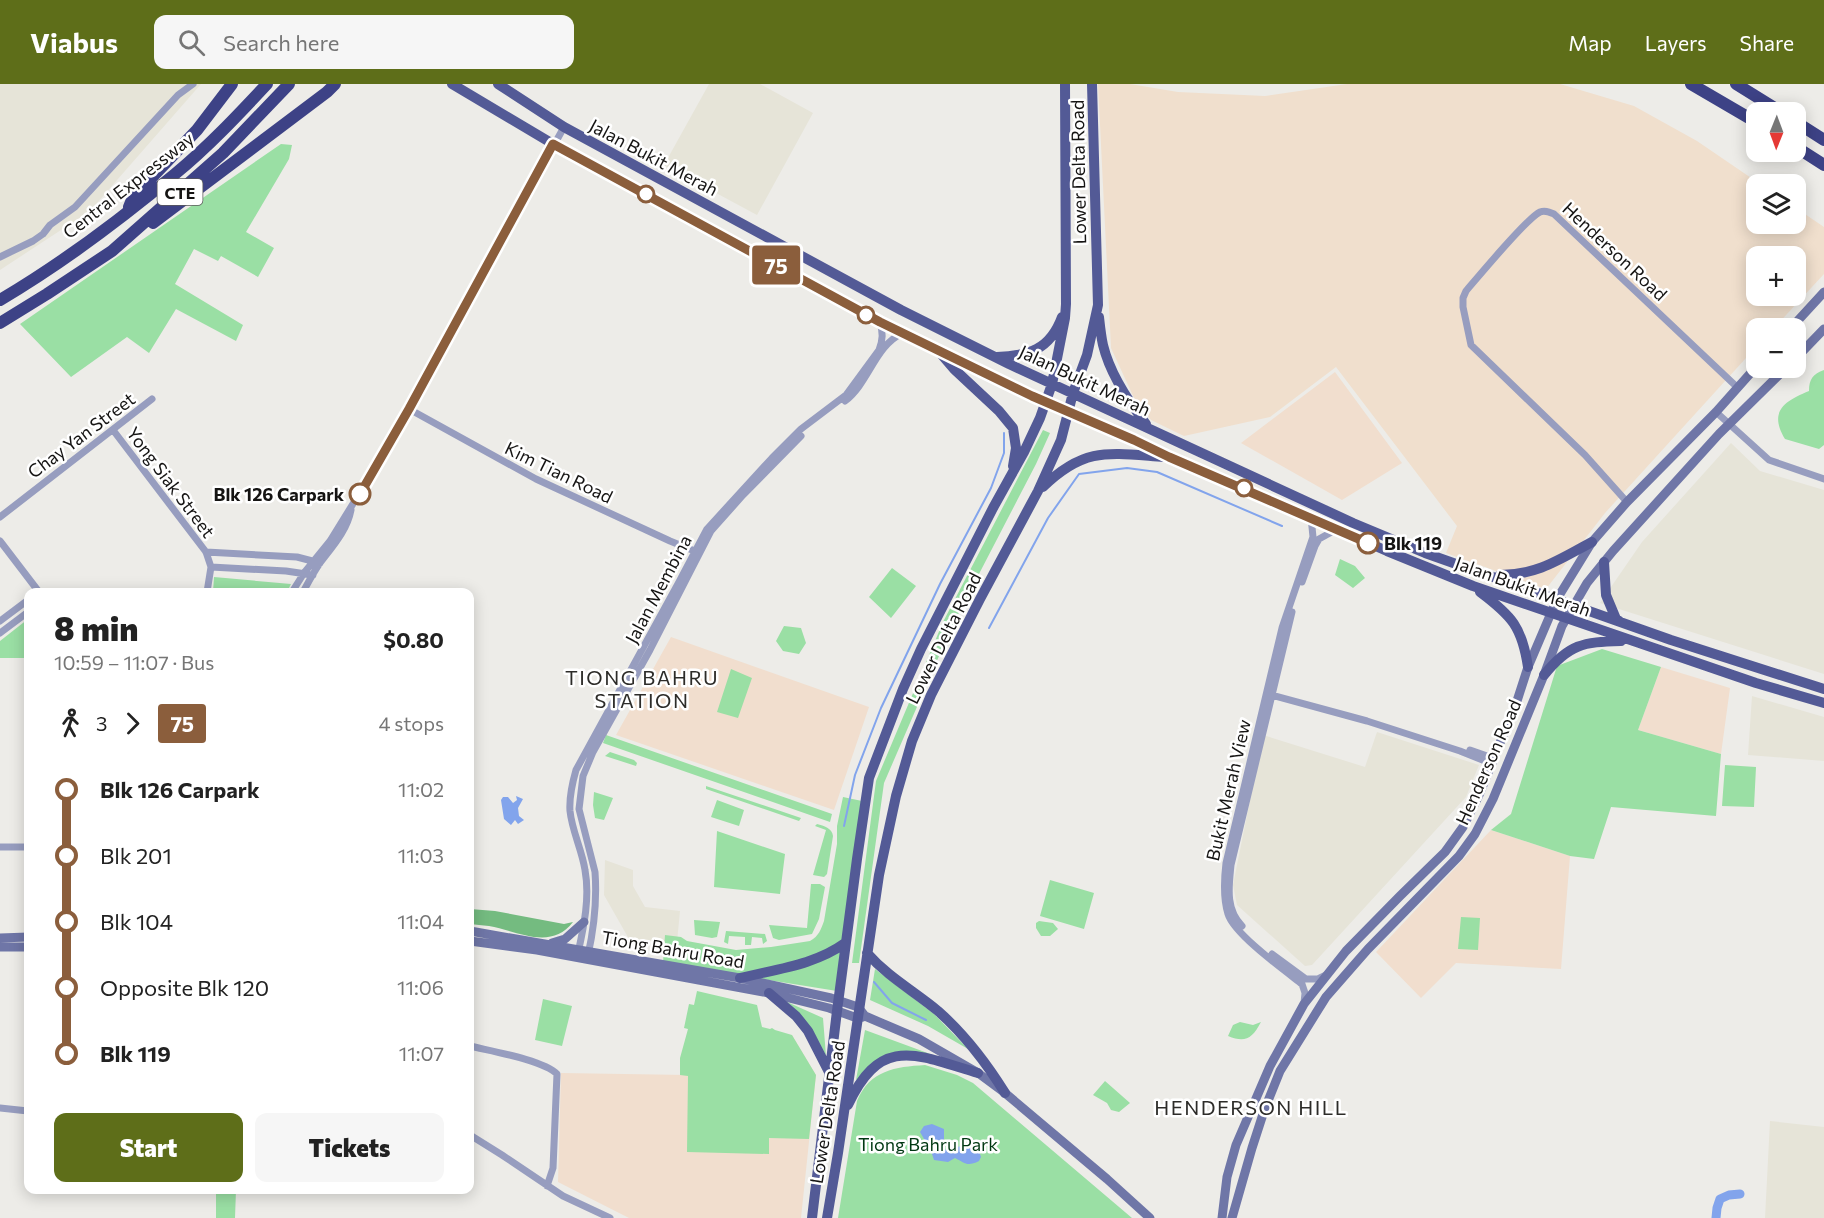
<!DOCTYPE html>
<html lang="en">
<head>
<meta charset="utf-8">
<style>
  :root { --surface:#fff; --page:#f6f6f6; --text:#222; --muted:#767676; --accent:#5e6e19 }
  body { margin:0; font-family:Commissioner,sans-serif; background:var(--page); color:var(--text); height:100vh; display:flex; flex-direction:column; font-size:22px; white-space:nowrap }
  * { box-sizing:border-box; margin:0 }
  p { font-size:20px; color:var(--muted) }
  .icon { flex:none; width:33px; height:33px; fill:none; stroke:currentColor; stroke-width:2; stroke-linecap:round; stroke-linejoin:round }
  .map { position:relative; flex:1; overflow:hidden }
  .panel { position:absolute; left:24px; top:504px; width:450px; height:606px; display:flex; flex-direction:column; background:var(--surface); border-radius:12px; box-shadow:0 3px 15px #0003 }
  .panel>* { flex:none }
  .badge { padding:0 12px; border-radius:4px; font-size:21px; line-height:39px }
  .needle { width:39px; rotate:181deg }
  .fabs { position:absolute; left:1746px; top:18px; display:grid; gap:12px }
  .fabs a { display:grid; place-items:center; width:60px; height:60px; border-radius:12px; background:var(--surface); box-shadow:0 3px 15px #0003; font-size:30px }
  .map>.badge { position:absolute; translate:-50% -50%; box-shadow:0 0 0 3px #fff }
  .legs { display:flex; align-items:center; gap:9px; height:66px; padding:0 30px; font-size:20px }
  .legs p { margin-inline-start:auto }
  .summary { display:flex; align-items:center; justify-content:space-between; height:102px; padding:0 30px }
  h1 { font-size:33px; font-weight:800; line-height:45px }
  .button { display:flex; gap:12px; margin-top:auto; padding:12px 30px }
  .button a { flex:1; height:69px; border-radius:12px; background:var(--accent); color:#fff; font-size:24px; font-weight:800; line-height:69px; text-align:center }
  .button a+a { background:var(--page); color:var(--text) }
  ul { padding:0 30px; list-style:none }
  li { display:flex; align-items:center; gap:21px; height:66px; font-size:22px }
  li i { display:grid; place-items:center; width:9px; height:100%; margin:0 8px; background:currentColor }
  li i::after { content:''; width:15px; height:15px; margin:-8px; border:4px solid; border-radius:50%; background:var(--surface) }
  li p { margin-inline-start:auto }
  li:first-child i { background:linear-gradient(#0000 50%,currentColor 0) }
  li:last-child i { background:linear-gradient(currentColor 50%,#0000 0) }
  header { display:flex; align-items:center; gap:36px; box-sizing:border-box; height:84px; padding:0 30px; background:var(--accent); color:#fff }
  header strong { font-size:28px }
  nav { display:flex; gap:33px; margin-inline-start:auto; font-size:21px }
  .search { width:420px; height:54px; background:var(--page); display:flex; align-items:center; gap:15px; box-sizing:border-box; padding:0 21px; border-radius:12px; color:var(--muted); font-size:22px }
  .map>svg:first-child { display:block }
  .built { fill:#e6e4d8 }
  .industrial { fill:#f0dfcd; fill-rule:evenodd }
  .education { fill:#f1dece }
  .green { fill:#9adfa4 }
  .forest { fill:#74bb80 }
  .water { fill:#82a4ec }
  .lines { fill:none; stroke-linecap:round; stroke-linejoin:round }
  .stream { stroke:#82a4ec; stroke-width:2 }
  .canal { stroke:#82a4ec; stroke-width:9 }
  .street { stroke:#979dbf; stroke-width:7 }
  .secondary { stroke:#6f76a7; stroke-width:9 }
  .primary { stroke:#535a96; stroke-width:10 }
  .highway { stroke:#3d4286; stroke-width:12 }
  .line-1-casing { stroke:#fff; stroke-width:14 }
  .line-1 { stroke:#8b5e3c; stroke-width:9 }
  .stop-1-dot { fill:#fff; stroke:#8b5e3c; stroke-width:3 }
  .labels { text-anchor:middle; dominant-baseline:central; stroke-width:5; stroke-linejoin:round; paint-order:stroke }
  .shield { fill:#fff; stroke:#5b5a5a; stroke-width:1.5 }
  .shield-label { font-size:16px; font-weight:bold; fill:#151413 }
  .street-label { font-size:18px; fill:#151413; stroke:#fff }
  .stop-label { font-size:18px; font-weight:bold; fill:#151413; stroke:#fff; text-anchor:end }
  .park-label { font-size:18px; fill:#003812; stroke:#fff }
  .neighbourhood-label { font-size:20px; letter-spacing:1.5px; fill:#2d2c29; stroke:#fff }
</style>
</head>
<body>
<header>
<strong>Viabus</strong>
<div class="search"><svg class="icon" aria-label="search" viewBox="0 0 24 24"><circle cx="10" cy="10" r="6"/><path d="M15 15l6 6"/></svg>Search here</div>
<nav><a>Map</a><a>Layers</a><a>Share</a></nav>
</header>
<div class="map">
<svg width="1824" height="1134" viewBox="0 0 1824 1134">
  <rect width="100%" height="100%" fill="#edece8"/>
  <path class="built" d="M0 0H201L90 127 0 186Z
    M709 0H760L813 29 757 131 664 81Z
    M1731 359 1760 387 1824 406V590L1600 519 1642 458Z
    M1752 612 1824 633V677L1748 671Z
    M1377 648 1479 681 1466 713 1312 881 1305 882 1237 821 1233 801 1263 651 1365 683Z
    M605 776 633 786V802L645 823 680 827 677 858 629 855 604 811Z
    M1770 1037 1824 1043V1134H1765Z"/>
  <path class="industrial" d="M1098 0H1130L1178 8 1265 12 1347 0H1560L1634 22 1697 57 1760 100H1756V140H1796V124L1824 143V190L1774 244H1756V263L1605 429 1546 505 1446 469 1457 442 1336 283 1270 333 1184 352 1151 336 1134 314 1111 264ZM1756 172H1796V212H1756Z"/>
  <path class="education" d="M1335 288 1402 379 1342 416 1241 359Z
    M671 553 869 623 834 726 616 651Z
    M1661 583 1730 604 1721 670 1638 646Z
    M1491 746 1570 772 1561 885 1456 879 1421 914 1376 868Z
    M792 951 816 991 801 1134H629L558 1098 561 989 688 991Z"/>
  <path class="green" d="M281 60 292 61 289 75 246 148 274 164 258 193 221 172 218 177 194 165 175 200 243 241 236 257 176 225 149 269 127 253 71 293 20 240Z
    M1824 286V361L1819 365 1785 355C1768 327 1785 317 1809 307 1809 295 1813 290 1824 286Z
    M1043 346 1050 349 1036 380 952 542 884 699 859 879H852L876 697 943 538Z
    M1340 475 1355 482 1365 494 1353 504 1335 491Z
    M892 484 916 502 891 534 869 513Z
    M214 493 291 500 287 508H213Z
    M28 535V574H0V557Z
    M784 542 801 544 806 559 799 570 783 567 776 557Z
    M1602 565 1661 583 1638 646 1721 670 1716 732 1611 723 1594 775 1570 772 1491 746 1511 730 1557 582Z
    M731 585 752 594 738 634 717 628Z
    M606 651 832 730 830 738 603 659Z
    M610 668 634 676 637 679 636 682 605 672Z
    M1725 681 1756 683 1754 723 1722 722Z
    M706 702 801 734 799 737 706 705Z
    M594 708 613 714 604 736 595 734 593 721Z
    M843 713 862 717 837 907 663 879 665 851 681 853 687 857 736 866 771 863 810 857C819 852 821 845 824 837L837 760V742Z
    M717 716 744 726 739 742 711 733Z
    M817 740C824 742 832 744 833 752L827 790 824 793 813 791 826 746 815 742Z
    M717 747 785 770 780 810 714 803Z
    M1050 796 1094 809 1084 845 1040 832Z
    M811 800H820L825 803 819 835 812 850 779 856 773 854 769 841 807 844Z
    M1461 833 1480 834 1478 866 1458 865Z
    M694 836 720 838 717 853 712 854 695 851Z
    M1039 837 1053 839 1058 845 1050 852H1041L1036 844V839Z
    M726 847 765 850 767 857 763 860 762 854 752 853 751 861H745V853L729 852 728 860 724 858Z
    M875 885 934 930 968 965 928 942 870 916Z
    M697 907 757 921 762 943 770 945 772 944 775 946 792 951 816 991 809 1055 769 1054V1070L687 1068 688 992 680 991V974L688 945 684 944 689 920 694 921Z
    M543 915 572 922 562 962 535 956Z
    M785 917 823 934 826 972C814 948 807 934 785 917Z
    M1240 938 1253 941 1261 938C1252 955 1245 959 1228 952L1233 941Z
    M865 946 952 978 892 973 856 996Z
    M925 981 957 991 973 999 1132 1134H838L857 1017C870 986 895 983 925 981Z
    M1105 997 1130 1019 1119 1028 1111 1026 1107 1019 1093 1011Z
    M216 1106H236L235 1134H216Z"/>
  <path class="forest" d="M470 825 495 827 564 840 573 838C551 867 518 847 489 842 482 841 476 841 470 840Z"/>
  <path class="water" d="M516 712 523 715 518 724 519 732 524 736 518 740 515 736 511 741 504 735 501 716 503 713H508L513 719 517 716Z
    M932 1040 944 1045V1065L947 1066C959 1062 968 1059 979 1067L981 1073 979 1077C967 1083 965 1079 955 1074L948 1078 934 1076 931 1067 920 1048 924 1042Z"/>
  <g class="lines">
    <path class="stream" d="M989 544 1048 434 1079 390 1127 384 1157 388 1282 442
      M844 742 855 691 881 624 940 500 991 404 1004 369V349
      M874 898 892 919 926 936"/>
    <path class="canal" d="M1716 1134 1717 1124 1720 1115 1729 1111 1740 1110"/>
    <path class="street" d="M0 173 33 157 43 150 50 141 75 123 178 11 193 0
      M845 317C869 299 875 261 903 249
      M409 325 536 395 670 457 697 468
      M1716 328 1769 376 1824 395
      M113 346 206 468 211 483 207 508
      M1627 418 1585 371 1471 261 1463 223V214L1466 207C1478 193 1527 134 1540 128 1545 126 1549 128 1554 130L1738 304
      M0 433 152 315
      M0 457 39 508
      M206 468 297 473 320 479
      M211 483 286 487 313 491
      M1302 498 1315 462 1319 455 1337 445
      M292 508 304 489 330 457 377 381 564 43
      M303 508C308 499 313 489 320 479 332 463 347 447 351 426
      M0 537 28 516
      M0 549 28 528
      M1268 610 1367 637 1460 667 1485 677 1489 681 1490 685
      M1470 666 1490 673 1496 671
      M0 763H28
      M1242 842C1225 825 1229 802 1231 781L1292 528
      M578 869C584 842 590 813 585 786 582 766 572 747 570 727 569 713 572 700 576 686L679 498 707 445 772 374 801 345 846 311 879 266C883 256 883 249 880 238
      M1272 870 1306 895H1318L1324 892
      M588 871C594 844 597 815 595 788L579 725 583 692 593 668 650 566 711 447 743 411 801 352
      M1304 919 1305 909 1302 900C1284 886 1234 850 1228 830 1223 814 1224 796 1226 779L1282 544 1313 453 1311 433
      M470 962C490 967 543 976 557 990L553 1084 547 1102
      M0 1024 28 1027
      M470 1051 502 1071 563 1112 610 1134"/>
    <path class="secondary" d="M1791 244 1824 208
      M1796 274 1824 245
      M470 847 740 894 831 914 858 923 865 932 919 955 978 989 1005 1009 1107 1095 1150 1134
      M0 854 28 853
      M470 857 537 866 769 909 829 924 857 934 863 933
      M552 859 565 855 584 838
      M0 863H28
      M1222 1134 1227 1093 1236 1061 1270 982 1304 920 1346 867 1400 812 1445 768 1463 743 1479 711 1517 617 1528 583 1557 515 1592 458 1627 418 1716 328 1756 283
      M1232 1134 1252 1064 1264 1027 1280 987 1326 913 1368 865 1459 772 1475 750 1493 715 1544 591 1562 542 1587 499 1613 467 1719 350 1786 284"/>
    <path class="primary" d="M452 0 553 60 880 238 1032 312 1387 467 1473 502 1756 599 1824 619
      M498 0 564 43 901 226 1009 280 1353 439 1425 469 1671 556 1824 605
      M1099 233C1100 242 1101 252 1103 261 1110 290 1128 317 1146 340
      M942 271 954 285 999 327 1013 344 1016 364 1013 382
      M997 273C1028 272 1050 266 1062 233
      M1043 403C1085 362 1110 369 1164 373
      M1604 478 1606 511 1616 535 1619 537
      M1500 491C1538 491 1560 475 1592 458
      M1480 508C1512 532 1522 543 1528 583
      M1544 591C1569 560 1583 558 1621 557
      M867 869C888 893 914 907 938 927 964 950 987 980 1005 1009
      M740 894C776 885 815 881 845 859
      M769 909 796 932 808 947 829 988
      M848 1021C881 950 917 971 978 989
      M812 1134 837 927 857 775 869 694 903 605 921 565 993 424 1024 368 1040 334 1052 300 1065 234 1066 220 1065 0
      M827 1134 838 1069 879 791 896 712 912 657 931 611 980 515 1038 407 1061 356 1073 309 1087 271 1098 221 1092 0"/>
    <path class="highway" d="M1691 0 1756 38
      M1736 0 1781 28
      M1796 38 1824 56
      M1796 63 1824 81
      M129 123 133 113 197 46 232 0
      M153 139 327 8 335 0
      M0 216C61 180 121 135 175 90 208 63 238 31 267 0
      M0 239 47 210 112 167 223 69 289 0"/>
  </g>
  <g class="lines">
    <g class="line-1-casing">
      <path id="line-1" d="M360 410 409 325 553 60 880 238 1032 312 1134 356 1169 373 1368 459"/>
    </g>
    <use href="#line-1" class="line-1"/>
  </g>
  <g class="stop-1-dot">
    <circle cx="646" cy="110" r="8"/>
    <circle cx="866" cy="231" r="8"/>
    <circle cx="1244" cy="404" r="8"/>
    <circle cx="360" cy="410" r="10"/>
    <circle cx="1368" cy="459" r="10"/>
  </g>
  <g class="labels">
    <rect class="shield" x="157.5" y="95" width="45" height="26" rx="4.5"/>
    <g class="shield-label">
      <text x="180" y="108">CTE</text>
    </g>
    <g class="street-label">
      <text transform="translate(654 73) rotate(28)">Jalan Bukit Merah</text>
      <text transform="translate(1078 88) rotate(-91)">Lower Delta Road</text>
      <text transform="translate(128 101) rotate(-38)">Central Expressway</text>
      <text transform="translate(1615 167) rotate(43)">Henderson Road</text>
      <text transform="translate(1085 296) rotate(25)">Jalan Bukit Merah</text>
      <text transform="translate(81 351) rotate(-37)">Chay Yan Street</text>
      <text transform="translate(559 388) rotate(26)">Kim Tian Road</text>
      <text transform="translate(171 398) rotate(53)">Yong Siak Street</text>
      <text transform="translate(1523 502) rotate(20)">Jalan Bukit Merah</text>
      <text transform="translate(658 505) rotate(-62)">Jalan Membina</text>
      <text transform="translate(943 554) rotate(-63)">Lower Delta Road</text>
      <text transform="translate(1488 678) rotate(-66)">Henderson Road</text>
      <text transform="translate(1228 706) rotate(-77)">Bukit Merah View</text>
      <text transform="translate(673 865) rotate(10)">Tiong Bahru Road</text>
      <text transform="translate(827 1028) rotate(-81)">Lower Delta Road</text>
    </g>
    <g class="stop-label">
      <text x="344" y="410">Blk 126 Carpark</text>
      <text x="1384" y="459" text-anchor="start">Blk 119</text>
    </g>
    <g class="park-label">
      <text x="928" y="1060">Tiong Bahru Park</text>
    </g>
    <g class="neighbourhood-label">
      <text x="642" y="593">TIONG BAHRU<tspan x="642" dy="23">STATION</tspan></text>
      <text x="1251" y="1023">HENDERSON HILL</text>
    </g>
  </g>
</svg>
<div class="fabs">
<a><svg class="needle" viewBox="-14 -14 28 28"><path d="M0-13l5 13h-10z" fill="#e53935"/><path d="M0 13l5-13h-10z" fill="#767676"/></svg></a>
<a><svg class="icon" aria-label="layers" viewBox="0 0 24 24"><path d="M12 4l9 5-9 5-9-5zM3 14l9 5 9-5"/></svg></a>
<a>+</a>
<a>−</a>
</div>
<b class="badge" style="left:776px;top:181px;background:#8b5e3c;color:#fff">75</b>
<section class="panel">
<div class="summary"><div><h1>8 min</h1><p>10:59 – 11:07 · Bus</p></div><b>$0.80</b></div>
<div class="legs"><svg class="icon" aria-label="walk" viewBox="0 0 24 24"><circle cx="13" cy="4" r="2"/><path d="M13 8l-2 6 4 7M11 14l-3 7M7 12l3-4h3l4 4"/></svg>3<svg class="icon" aria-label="forward" viewBox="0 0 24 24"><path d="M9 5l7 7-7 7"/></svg><b class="badge" style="background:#8b5e3c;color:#fff">75</b><p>4 stops</p></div>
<ul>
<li><i style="color:#8b5e3c"></i><b>Blk 126 Carpark</b><p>11:02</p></li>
<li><i style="color:#8b5e3c"></i><span>Blk 201</span><p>11:03</p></li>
<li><i style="color:#8b5e3c"></i><span>Blk 104</span><p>11:04</p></li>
<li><i style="color:#8b5e3c"></i><span>Opposite Blk 120</span><p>11:06</p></li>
<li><i style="color:#8b5e3c"></i><b>Blk 119</b><p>11:07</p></li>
</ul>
<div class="button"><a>Start</a><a>Tickets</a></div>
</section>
</div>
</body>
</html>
